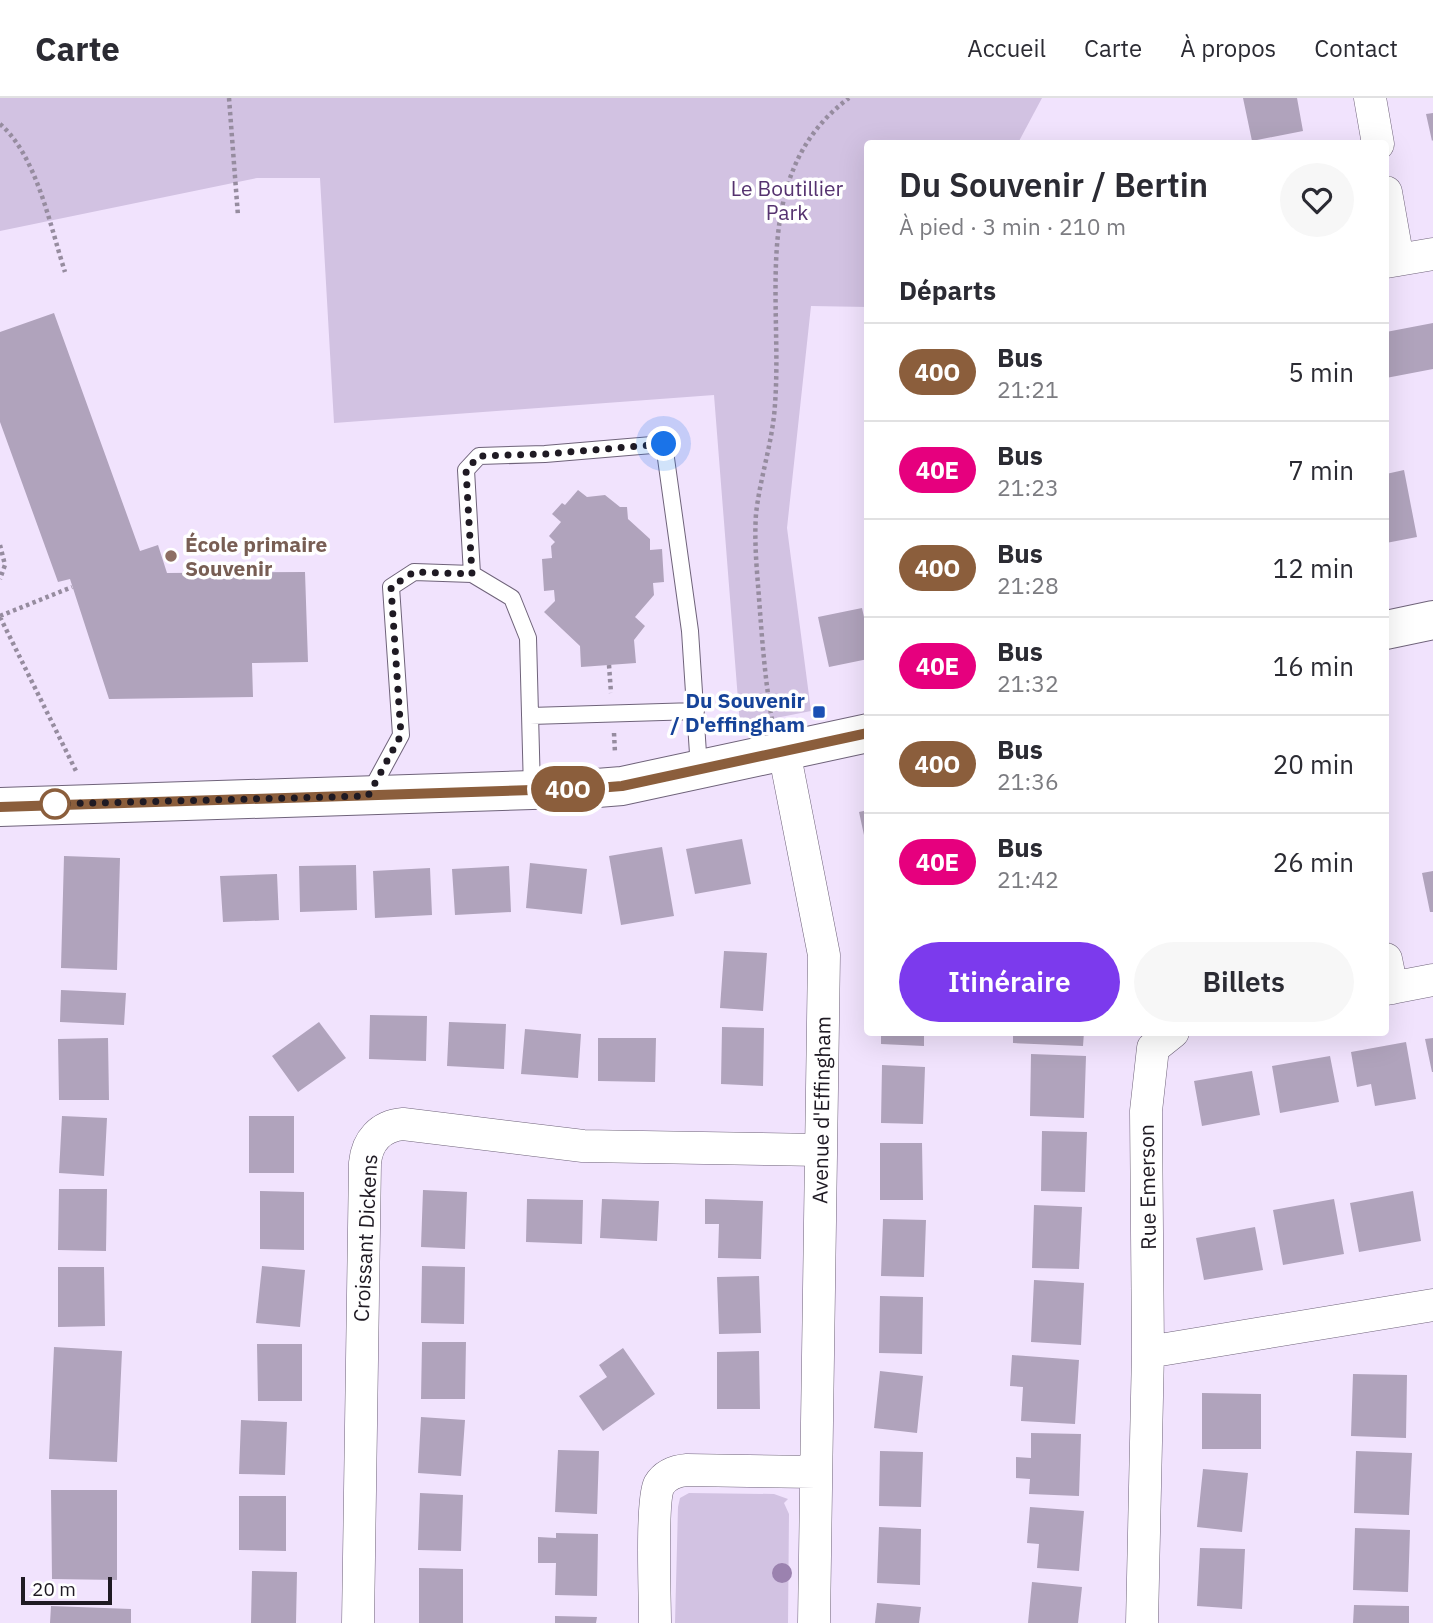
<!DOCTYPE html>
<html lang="fr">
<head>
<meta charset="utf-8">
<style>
  :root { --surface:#fff; --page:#f7f7f7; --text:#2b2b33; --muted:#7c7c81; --line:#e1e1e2; --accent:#7c3aed }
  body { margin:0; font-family:"IBM Plex Sans",sans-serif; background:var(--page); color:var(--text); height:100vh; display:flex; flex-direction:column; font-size:26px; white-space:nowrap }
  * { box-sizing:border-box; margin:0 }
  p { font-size:23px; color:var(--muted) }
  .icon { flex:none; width:38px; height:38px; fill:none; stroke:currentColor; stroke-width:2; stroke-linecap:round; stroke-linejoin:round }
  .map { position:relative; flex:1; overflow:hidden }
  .drawer { position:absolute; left:864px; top:42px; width:525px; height:896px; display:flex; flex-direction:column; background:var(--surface); border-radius:7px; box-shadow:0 7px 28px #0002 }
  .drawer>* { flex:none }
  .badge { padding:0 14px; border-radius:23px; font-size:24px; line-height:46px }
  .scale { position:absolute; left:21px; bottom:18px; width:91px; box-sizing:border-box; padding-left:7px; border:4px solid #1f1a23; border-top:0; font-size:19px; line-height:24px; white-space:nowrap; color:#1f1a23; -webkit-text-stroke:5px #fff; paint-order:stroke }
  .you { position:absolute; width:35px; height:35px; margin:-18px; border:5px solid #fff; border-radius:50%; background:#1a73e8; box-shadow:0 0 0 10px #1a73e833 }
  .map>.badge { position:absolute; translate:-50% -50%; box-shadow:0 0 0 4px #fff }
  h2 { padding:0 35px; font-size:26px; line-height:63px }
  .round { display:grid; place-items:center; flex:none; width:74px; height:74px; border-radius:37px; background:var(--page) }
  .overview { display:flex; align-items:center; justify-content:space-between; height:119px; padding:0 35px }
  h1 { font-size:33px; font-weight:600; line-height:52px }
  .button { display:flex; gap:14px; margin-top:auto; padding:14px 35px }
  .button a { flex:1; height:80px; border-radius:42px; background:var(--accent); color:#fff; font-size:28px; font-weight:600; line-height:80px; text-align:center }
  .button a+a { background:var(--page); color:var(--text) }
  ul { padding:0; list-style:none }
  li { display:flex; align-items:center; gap:21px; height:98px; padding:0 35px; border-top:2px solid var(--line) }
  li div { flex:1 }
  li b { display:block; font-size:26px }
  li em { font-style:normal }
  li .badge { min-width:77px; font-weight:700; text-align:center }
  header { display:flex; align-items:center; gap:42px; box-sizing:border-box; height:98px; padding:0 35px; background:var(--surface); border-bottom:2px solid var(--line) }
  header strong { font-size:33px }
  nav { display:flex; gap:38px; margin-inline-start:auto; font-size:24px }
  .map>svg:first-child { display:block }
  .green { fill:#d2c2e2 }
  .building { fill:#b0a3bc }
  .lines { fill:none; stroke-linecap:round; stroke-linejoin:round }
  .service-casing { stroke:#6f637a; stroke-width:18 }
  .minor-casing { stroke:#6f637a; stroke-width:33 }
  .tertiary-casing { stroke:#6f637a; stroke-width:40 }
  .path { stroke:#968c9f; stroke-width:4.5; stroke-dasharray:3.5 3.5; stroke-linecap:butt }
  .service { stroke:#fff; stroke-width:16 }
  .minor { stroke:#fff; stroke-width:32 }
  .tertiary { stroke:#fff; stroke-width:38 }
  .tree { fill:#9b82af }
  .line-casing { stroke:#fff; stroke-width:16 }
  .line { stroke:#8b5e3c; stroke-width:10 }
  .walk { stroke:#1f1a23; stroke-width:7; stroke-dasharray:0 12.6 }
  .education-dot { fill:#8d6e63; stroke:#fff; stroke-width:2.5 }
  .transit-dot { fill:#1a4fb4; stroke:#fff; stroke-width:2.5 }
  .stop-dot { fill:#fff; stroke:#8b5e3c; stroke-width:3.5 }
  .labels { text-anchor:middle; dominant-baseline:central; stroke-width:7; stroke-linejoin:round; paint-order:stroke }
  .park-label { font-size:21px; fill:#55326f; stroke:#fff }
  .education-label { font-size:21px; font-weight:bold; fill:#785e54; stroke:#fff; text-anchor:start }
  .transit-label { font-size:21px; font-weight:bold; fill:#164399; stroke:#fff; text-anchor:end }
  .street-label { font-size:21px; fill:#1f1a23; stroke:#fff }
</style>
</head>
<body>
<header>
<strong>Carte</strong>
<nav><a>Accueil</a><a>Carte</a><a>À propos</a><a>Contact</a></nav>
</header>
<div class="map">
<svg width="1433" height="1525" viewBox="0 0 1433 1525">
  <rect width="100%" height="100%" fill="#f1e3fd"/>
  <path class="green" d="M0 0H1042L1018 45 868 46V209L811 208 787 430 811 613 740 627 714 297 334 325 320 80H257L0 133Z
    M689 1395 774 1396 788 1401 784 1405 789 1416 788 1525H675L678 1409 680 1400Z"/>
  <path class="building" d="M1243 0H1297L1303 33 1252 43Z
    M1433 15V42L1432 43 1426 16Z
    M54 215 140 453 158 447 167 475 305 474 308 564 252 565 253 599 109 601 70 481 58 484 0 324V234Z
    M1433 225V271L1386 280V234Z
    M1404 372 1417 439 1386 445V376Z
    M578 392 587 399 605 397 620 409H627L628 421 650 441V452L662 451 664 484 653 485 654 497 635 519 645 528 634 542 636 565 581 569 580 548 544 514 555 503 554 492 544 493 542 461 552 460 551 448 555 444 549 438 561 424 552 416 562 405 565 407Z
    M862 510 868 537V561L829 569 818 519Z
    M868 712V751H867L859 714Z
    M742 741 751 786 695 796 686 751Z
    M662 749 674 818 621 827 609 758Z
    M64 758 120 760 117 872 61 870Z
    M530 765 587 771 582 816 526 810Z
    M356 767 357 812 300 814 299 768Z
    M509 768 511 814 455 817 452 771Z
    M430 770 432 817 375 820 373 773Z
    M1433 773V814H1430L1422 775Z
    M277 776 279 822 223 824 220 778Z
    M724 853 767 855 763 913 720 910Z
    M61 892 126 895 124 927 60 924Z
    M370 917 427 918 426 963 369 961Z
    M319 924 346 960 298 994 272 958Z
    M449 924 506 926 504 971 447 968Z
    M722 929 764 930 763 988 721 986Z
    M525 931 581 936 578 980 521 976Z
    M881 934H924V948L881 946Z
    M1013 934H1084L1083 948 1013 945Z
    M108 940 109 1002H59L58 941Z
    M598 940H656L655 984 598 983Z
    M1433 940V974H1432L1425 941Z
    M1406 944 1416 1001 1375 1008 1371 986 1357 989 1351 954Z
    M1031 956 1086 958 1084 1020 1030 1018Z
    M1330 958 1339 1004 1280 1015 1272 968Z
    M882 967 925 969 923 1026 881 1025Z
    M1252 973 1260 1017 1202 1028 1194 983Z
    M62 1018 107 1020 104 1078 59 1075Z
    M249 1018H294V1075H249Z
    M1042 1033 1087 1034 1085 1094 1041 1093Z
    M880 1045H922L923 1102H880Z
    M59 1091H107L106 1153 58 1152Z
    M423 1092 467 1094 465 1151 421 1149Z
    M260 1093 304 1094V1152L260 1151Z
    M1413 1093 1421 1143 1359 1154 1350 1105Z
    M527 1101 583 1102 582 1146 526 1144Z
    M602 1101 659 1103 657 1143 600 1140Z
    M705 1101 763 1103 761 1161 718 1160 719 1126H705Z
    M1334 1101 1344 1156 1283 1167 1273 1112Z
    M1034 1107 1082 1109 1079 1171 1032 1170Z
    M883 1121 926 1122 924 1179 881 1178Z
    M1255 1129 1263 1172 1204 1182 1196 1140Z
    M262 1168 305 1172 300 1229 256 1225Z
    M422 1168 465 1169 464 1226 421 1225Z
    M58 1169H104L105 1228 58 1229Z
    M759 1178 761 1235 719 1236 717 1179Z
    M1034 1182 1084 1185 1081 1247 1031 1244Z
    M880 1198 923 1199 922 1256 879 1255Z
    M422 1244H466L465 1301H421Z
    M257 1246H302V1303H258Z
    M54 1249 122 1253 117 1364 49 1361Z
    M623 1250 655 1296 603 1333 579 1298 607 1279 599 1267Z
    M759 1253 760 1311H717V1254Z
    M1012 1257 1079 1262 1075 1326 1021 1323 1023 1289 1010 1288Z
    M880 1273 923 1278 917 1335 874 1330Z
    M1353 1276 1407 1277 1406 1340 1351 1338Z
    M1202 1295 1261 1296V1351H1202Z
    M421 1319 465 1322 461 1378 418 1375Z
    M241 1322 287 1324 285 1377 239 1376Z
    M1031 1335 1081 1336 1079 1398 1029 1396 1030 1381 1016 1380V1359L1031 1360Z
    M558 1352 599 1353 597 1416 555 1414Z
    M880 1353 923 1354 921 1409 879 1408Z
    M1356 1353 1412 1355 1409 1417 1354 1415Z
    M1203 1371 1248 1375 1242 1434 1197 1429Z
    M51 1392H117V1482L52 1481Z
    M420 1395 463 1397 461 1453 418 1452Z
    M239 1398H286V1453L239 1452Z
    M1030 1409 1084 1413 1079 1473 1037 1470 1039 1446 1027 1445Z
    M879 1429 921 1431 920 1487 877 1485Z
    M1355 1430 1410 1432 1408 1494 1353 1492Z
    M556 1435 598 1436 597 1498 555 1497 556 1465H538V1439L556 1440Z
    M1200 1450 1245 1451 1242 1511 1197 1508Z
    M419 1470 463 1471V1525H419Z
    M252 1473 297 1474 296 1525H251Z
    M1032 1484 1082 1489 1078 1525H1028Z
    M877 1505 921 1509 919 1525H875Z
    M1354 1507 1409 1508V1525H1353Z
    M51 1508 131 1511V1525H50Z
    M555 1518 597 1519 596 1525H555Z"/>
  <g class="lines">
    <g class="service-casing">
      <path id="service" d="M530 618 696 613
        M532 692 528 540 512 500 472 476 466 372 479 358 545 356 664 346 690 533 699 671
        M369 696 401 637 391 489 414 474 472 476"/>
    </g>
    <g class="minor-casing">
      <path id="minor" d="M1370 0 1378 46
        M1386 94 1398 162
        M1386 164 1433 156
        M784 653 824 857 814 1525
        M1386 861 1392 890
        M1386 891 1433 882
        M1148 1254 1433 1207
        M358 1525 365 1065C367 1043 380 1028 403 1026L583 1048 820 1052
        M655 1525C655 1501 651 1404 659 1387 665 1377 675 1373 687 1372L816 1374
        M1142 1525 1148 1254 1146 1013 1153 950 1173 934"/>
    </g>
    <g class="tertiary-casing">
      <path id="tertiary" d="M1386 532 1433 522
        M0 709 597 690 622 688 868 635"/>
    </g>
    <path class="path" d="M229 0 238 118
      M0 26C37 58 50 128 65 174
      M0 447 5 467 0 481
      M0 518 72 489
      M0 519 76 673
      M609 567 611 595
      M772 622C765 582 762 541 759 500 757 473 754 444 756 416 760 379 773 343 775 306 783 201 749 74 849 0
      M614 635 615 655"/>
    <use href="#service" class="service"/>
    <use href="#minor" class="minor"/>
    <use href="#tertiary" class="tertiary"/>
  </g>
  <circle class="tree" cx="782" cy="1475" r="10"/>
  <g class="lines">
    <g class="line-casing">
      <path id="line" d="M0 709 597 690 622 688 868 635"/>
    </g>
    <use href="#line" class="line"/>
    <path class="walk" d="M55 706 368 698 401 637 391 489 414 474 472 476 466 372 479 358 545 356 664 346"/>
  </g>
  <circle class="education-dot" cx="171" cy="458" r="7"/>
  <rect class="transit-dot" x="812" y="607" width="14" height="14" rx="3.5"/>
  <circle class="stop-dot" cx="55" cy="706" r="14"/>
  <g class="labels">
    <g class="park-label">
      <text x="787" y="90">Le Boutillier<tspan x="787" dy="24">Park</tspan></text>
    </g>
    <g class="education-label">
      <text x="185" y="446">École primaire<tspan x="185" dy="24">Souvenir</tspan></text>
    </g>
    <g class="transit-label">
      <text x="805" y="602">Du Souvenir<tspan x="805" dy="24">/ D'effingham</tspan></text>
    </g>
    <g class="street-label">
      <text transform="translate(821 1012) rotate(-89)">Avenue d'Effingham</text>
      <text transform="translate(1147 1089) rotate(-91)">Rue Emerson</text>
      <text transform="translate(365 1140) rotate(-87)">Croissant Dickens</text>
    </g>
  </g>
</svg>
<div class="scale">20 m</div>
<div class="you" style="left:664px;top:346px"></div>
<b class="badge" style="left:568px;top:691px;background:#8b5e3c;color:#fff">40O</b>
<section class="drawer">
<div class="overview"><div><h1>Du Souvenir / Bertin</h1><p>À pied · 3 min · 210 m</p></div><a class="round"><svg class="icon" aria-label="heart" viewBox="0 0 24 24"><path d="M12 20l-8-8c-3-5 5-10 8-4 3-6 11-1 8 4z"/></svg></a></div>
<h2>Départs</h2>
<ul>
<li><span class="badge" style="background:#8b5e3c;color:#fff">40O</span><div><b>Bus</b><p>21:21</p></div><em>5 min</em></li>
<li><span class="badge" style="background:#e6007e;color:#fff">40E</span><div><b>Bus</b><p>21:23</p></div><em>7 min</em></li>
<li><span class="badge" style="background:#8b5e3c;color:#fff">40O</span><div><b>Bus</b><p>21:28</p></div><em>12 min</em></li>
<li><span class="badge" style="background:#e6007e;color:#fff">40E</span><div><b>Bus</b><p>21:32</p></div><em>16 min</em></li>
<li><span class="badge" style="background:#8b5e3c;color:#fff">40O</span><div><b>Bus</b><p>21:36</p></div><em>20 min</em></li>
<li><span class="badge" style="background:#e6007e;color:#fff">40E</span><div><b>Bus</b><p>21:42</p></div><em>26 min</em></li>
</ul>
<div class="button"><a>Itinéraire</a><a>Billets</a></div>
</section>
</div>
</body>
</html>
